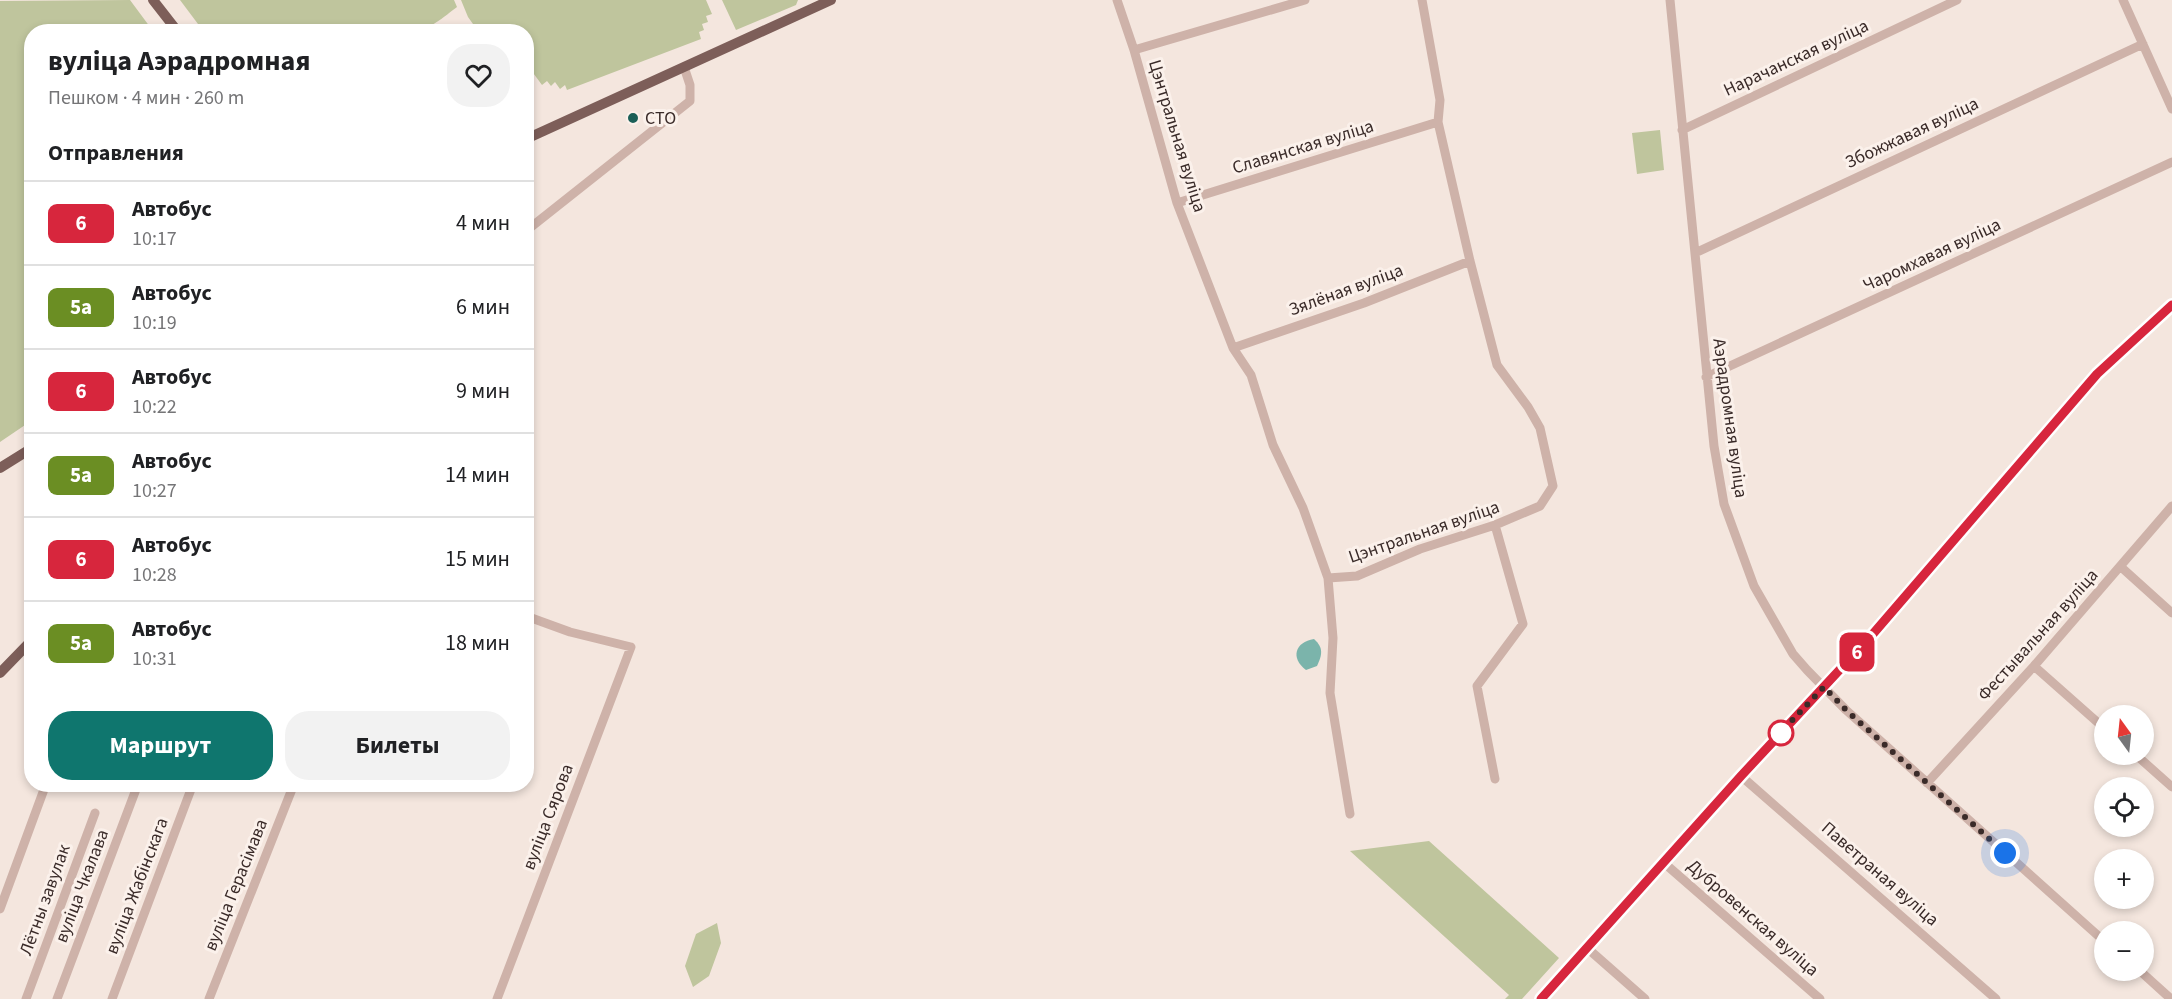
<!DOCTYPE html>
<html lang="ru">
<head>
<meta charset="utf-8">
<style>
  :root { --surface:#fff; --page:#f2f2f2; --text:#202124; --muted:#757577; --line:#e0e0e0; --accent:#0f766e }
  body { margin:0; font-family:"Source Sans 3",sans-serif; background:var(--page); color:var(--text); height:100vh; display:flex; flex-direction:column; font-size:22px; white-space:nowrap }
  * { box-sizing:border-box; margin:0 }
  p { font-size:20px; color:var(--muted) }
  .icon { flex:none; width:33px; height:33px; fill:none; stroke:currentColor; stroke-width:2; stroke-linecap:round; stroke-linejoin:round }
  .map { position:relative; flex:1; overflow:hidden }
  .details { position:absolute; left:24px; top:24px; width:510px; height:768px; display:flex; flex-direction:column; background:var(--surface); border-radius:24px; box-shadow:0 3px 9px #0003 }
  .details>* { flex:none }
  .badge { padding:0 12px; border-radius:9px; font-size:21px; line-height:39px }
  .needle { width:39px; rotate:345deg }
  .controls { position:absolute; left:2094px; top:705px; display:grid; gap:12px }
  .controls a { display:grid; place-items:center; width:60px; height:60px; border-radius:50%; background:var(--surface); box-shadow:0 3px 9px #0003; font-size:30px }
  .you { position:absolute; width:30px; height:30px; margin:-15px; border:4px solid #fff; border-radius:50%; background:#1a73e8; box-shadow:0 0 0 9px #1a73e833 }
  .map>.badge { position:absolute; translate:-50% -50%; box-shadow:0 0 0 3px #fff }
  h2 { padding:0 24px; font-size:22px; line-height:54px }
  .round { display:grid; place-items:center; flex:none; width:63px; height:63px; border-radius:24px; background:var(--page) }
  .overview { display:flex; align-items:center; justify-content:space-between; height:102px; padding:0 24px }
  h1 { font-size:28px; font-weight:700; line-height:45px }
  .button { display:flex; gap:12px; margin-top:auto; padding:12px 24px }
  .button a { flex:1; height:69px; border-radius:24px; background:var(--accent); color:#fff; font-size:24px; font-weight:700; line-height:69px; text-align:center }
  .button a+a { background:var(--page); color:var(--text) }
  ul { padding:0; list-style:none }
  li { display:flex; align-items:center; gap:18px; height:84px; padding:0 24px; border-top:2px solid var(--line) }
  li div { flex:1 }
  li b { display:block; font-size:22px }
  li em { font-style:normal }
  li .badge { min-width:66px; font-weight:700; text-align:center }
  .map>svg:first-child { display:block }
  .green { fill:#bfc59d }
  .water { fill:#7bb4ab }
  .lines { fill:none; stroke-linecap:round; stroke-linejoin:round }
  .minor { stroke:#ceb2a9; stroke-width:9 }
  .major { stroke:#7d5e59; stroke-width:10 }
  .line-casing { stroke:#fff; stroke-width:14 }
  .line { stroke:#d7263d; stroke-width:9 }
  .walk { stroke:#3a2b29; stroke-width:6; stroke-dasharray:0 10.8 }
  .poi-dot { fill:#1b5f57; stroke:#fbf1eb; stroke-width:2 }
  .stop-dot { fill:#fff; stroke:#d7263d; stroke-width:3 }
  .labels { text-anchor:middle; dominant-baseline:central; stroke-width:6; stroke-linejoin:round; paint-order:stroke }
  .street-label { font-size:18px; fill:#3a2b29; stroke:#fbf1eb }
  .poi-label { font-size:18px; fill:#3a2b29; stroke:#fbf1eb; text-anchor:start }
</style>
</head>
<body>
<div class="map">
<svg width="2172" height="999" viewBox="0 0 2172 999">
  <rect width="100%" height="100%" fill="#f4e6de"/>
  <path class="green" d="M130 0 153 31 32 32 31 421 0 442V1Z
    M180 0H454L457 7C442 18 415 43 397 28L393 32H204Z
    M461 0H706L712 14 706 16 708 22 702 24 704 30 699 32 701 39 567 90 565 85 560 89 555 82 551 86 547 81 542 85 528 66 527 67 526 32 478 31 468 17Z
    M722 0H798L796 5 736 30Z
    M1660 130 1664 170 1637 174 1632 133Z
    M1429 841 1559 958 1522 999H1505L1509 995 1350 851Z
    M717 923 721 943 709 976 693 987 685 966 696 934Z"/>
  <path class="water" d="M1314 639C1324 648 1322 655 1317 666L1306 670C1290 658 1295 642 1314 639Z"/>
  <g class="lines">
    <path class="minor" d="M1117 0 1134 50 1177 203 1233 348 1251 375 1273 445 1303 508 1328 578 1357 576 1420 549 1495 525 1540 506 1553 486 1540 428 1528 407 1497 365 1470 261 1438 122 1440 100 1422 0
      M1670 0 1714 446 1724 504 1754 586 1793 654 1807 670 1846 710 2104 941
      M2123 0 2172 109
      M1134 50 1305 0
      M1682 130 1957 0
      M1177 203 1438 122
      M526 231 690 101V85L684 67
      M1695 253 2143 44
      M1233 348 1364 303 1470 261
      M1706 377 2172 162
      M1495 525 1523 624 1477 686 1495 779
      M2121 567 2172 613
      M1328 578 1333 638 1330 693 1350 814
      M2034 666 2104 728
      M2135 754 2172 787
      M1741 776 1996 999
      M1927 783 2034 666 2172 506
      M1663 862 1820 999
      M0 909 46 784
      M1586 947 1645 999
      M2139 970 2171 999
      M26 999 95 813
      M57 999 138 784
      M112 999 193 784
      M209 999 294 784
      M497 999 631 647 570 632 526 616
      M1541 999 1741 776 1872 635 2097 374 2172 305"/>
    <path class="major" d="M153 0 178 32
      M526 139 831 0
      M0 468 32 448
      M0 673 32 640"/>
  </g>
  <g class="lines">
    <g class="line-casing">
      <path id="line" d="M1541 999 1741 776 1872 635 2097 374 2172 305"/>
    </g>
    <use href="#line" class="line"/>
    <path class="walk" d="M1781 733 1779 734 1824 687 1846 710 2005 853"/>
  </g>
  <circle class="poi-dot" cx="633" cy="118" r="6"/>
  <circle class="stop-dot" cx="1781" cy="733" r="12"/>
  <g class="labels">
    <g class="street-label">
      <text transform="translate(1796 58) rotate(-25)">Нарачанская вуліца</text>
      <text transform="translate(1912 133) rotate(-25)">Збожжавая вуліца</text>
      <text transform="translate(1177 136) rotate(73)">Цэнтральная вуліца</text>
      <text transform="translate(1303 147) rotate(-17)">Славянская вуліца</text>
      <text transform="translate(1932 255) rotate(-25)">Чаромхавая вуліца</text>
      <text transform="translate(1346 290) rotate(-20)">Зялёная вуліца</text>
      <text transform="translate(1730 418) rotate(82)">Аэрадромная вуліца</text>
      <text transform="translate(1424 532) rotate(-19)">Цэнтральная вуліца</text>
      <text transform="translate(2038 635) rotate(-48)">Фестывальная вуліца</text>
      <text transform="translate(548 817) rotate(-69)">вуліца Сярова</text>
      <text transform="translate(1880 874) rotate(41)">Паветраная вуліца</text>
      <text transform="translate(236 885) rotate(-68)">вуліца Герасімава</text>
      <text transform="translate(82 886) rotate(-69)">вуліца Чкалава</text>
      <text transform="translate(137 886) rotate(-69)">вуліца Жабінскага</text>
      <text transform="translate(45 900) rotate(-70)">Лётны завулак</text>
      <text transform="translate(1753 918) rotate(41)">Дубровенская вуліца</text>
    </g>
    <g class="poi-label">
      <text x="645" y="118">СТО</text>
    </g>
  </g>
</svg>
<div class="controls">
<a><svg class="needle" viewBox="-14 -14 28 28"><path d="M0-13l5 13h-10z" fill="#e53935"/><path d="M0 13l5-13h-10z" fill="#757577"/></svg></a>
<a><svg class="icon" aria-label="locate" viewBox="0 0 24 24"><circle cx="12" cy="12" r="6"/><path d="M12 2v4M12 18v4M2 12h4M18 12h4"/></svg></a>
<a>+</a>
<a>−</a>
</div>
<div class="you" style="left:2005px;top:853px"></div>
<b class="badge" style="left:1857px;top:652px;background:#d7263d;color:#fff">6</b>
<section class="details">
<div class="overview"><div><h1>вуліца Аэрадромная</h1><p>Пешком · 4 мин · 260 m</p></div><a class="round"><svg class="icon" aria-label="heart" viewBox="0 0 24 24"><path d="M12 20l-8-8c-3-5 5-10 8-4 3-6 11-1 8 4z"/></svg></a></div>
<h2>Отправления</h2>
<ul>
<li><span class="badge" style="background:#d7263d;color:#fff">6</span><div><b>Автобус</b><p>10:17</p></div><em>4 мин</em></li>
<li><span class="badge" style="background:#6b8e23;color:#fff">5а</span><div><b>Автобус</b><p>10:19</p></div><em>6 мин</em></li>
<li><span class="badge" style="background:#d7263d;color:#fff">6</span><div><b>Автобус</b><p>10:22</p></div><em>9 мин</em></li>
<li><span class="badge" style="background:#6b8e23;color:#fff">5а</span><div><b>Автобус</b><p>10:27</p></div><em>14 мин</em></li>
<li><span class="badge" style="background:#d7263d;color:#fff">6</span><div><b>Автобус</b><p>10:28</p></div><em>15 мин</em></li>
<li><span class="badge" style="background:#6b8e23;color:#fff">5а</span><div><b>Автобус</b><p>10:31</p></div><em>18 мин</em></li>
</ul>
<div class="button"><a>Маршрут</a><a>Билеты</a></div>
</section>
</div>
</body>
</html>
